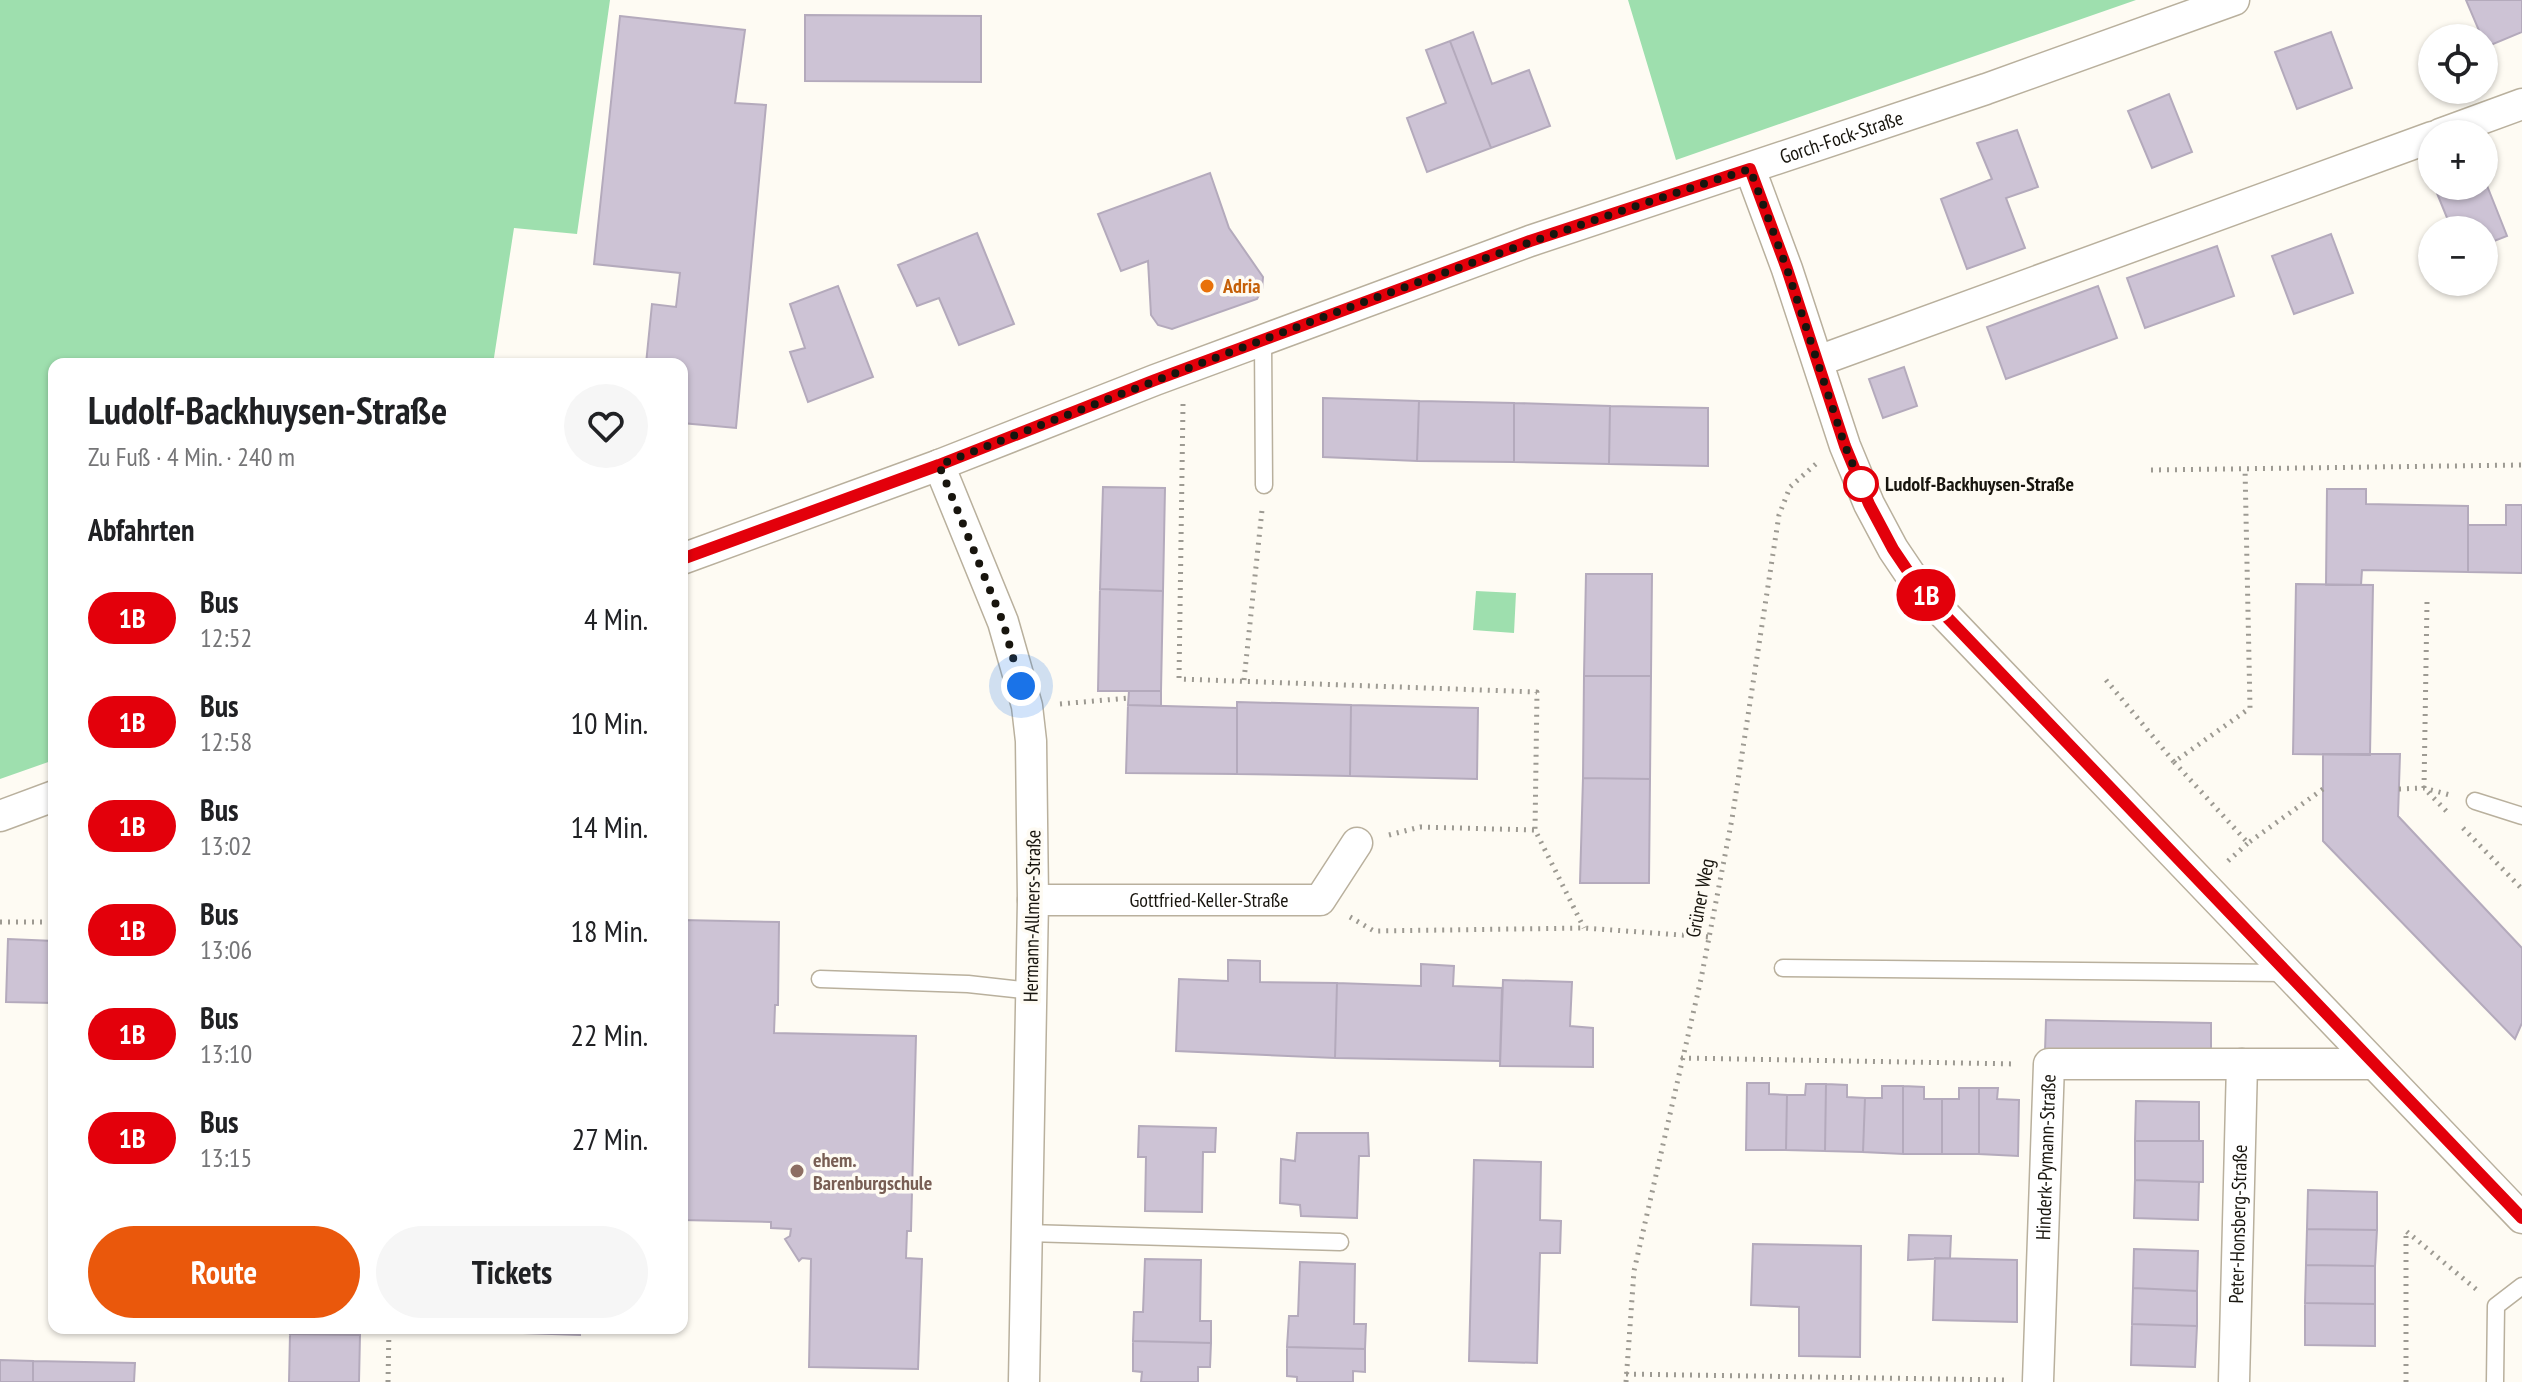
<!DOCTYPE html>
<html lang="de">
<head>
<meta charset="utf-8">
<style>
  :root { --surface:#fff; --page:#f6f6f6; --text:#202124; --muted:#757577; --accent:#ea580c }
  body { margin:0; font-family:"PT Sans Narrow",sans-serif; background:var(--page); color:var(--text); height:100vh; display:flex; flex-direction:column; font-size:30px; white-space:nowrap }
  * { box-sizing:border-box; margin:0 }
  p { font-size:26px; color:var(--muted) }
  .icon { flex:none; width:44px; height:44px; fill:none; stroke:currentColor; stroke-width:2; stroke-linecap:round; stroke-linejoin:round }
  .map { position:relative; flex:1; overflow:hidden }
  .details { position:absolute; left:48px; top:358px; width:640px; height:976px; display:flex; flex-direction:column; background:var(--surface); border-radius:16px; box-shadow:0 2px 6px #0004 }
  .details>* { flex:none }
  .badge { padding:0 16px; border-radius:26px; font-size:28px; line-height:52px }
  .fabs { position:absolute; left:2418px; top:24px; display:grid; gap:16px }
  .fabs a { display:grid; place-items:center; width:80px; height:80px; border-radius:50%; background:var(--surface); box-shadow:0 2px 6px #0004; font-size:40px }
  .you { position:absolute; width:40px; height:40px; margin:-20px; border:6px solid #fff; border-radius:50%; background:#1a73e8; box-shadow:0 0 0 12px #1a73e833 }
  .map>.badge { position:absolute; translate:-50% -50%; box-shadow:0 0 0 4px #fff }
  h2 { padding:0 40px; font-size:30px; line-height:72px }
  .round { display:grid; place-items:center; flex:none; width:84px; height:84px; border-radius:42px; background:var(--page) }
  .summary { display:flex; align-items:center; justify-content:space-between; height:136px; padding:0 40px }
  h1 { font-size:38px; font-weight:700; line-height:60px }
  .cta { display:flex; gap:16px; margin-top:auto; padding:16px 40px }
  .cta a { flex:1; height:92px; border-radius:48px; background:var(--accent); color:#fff; font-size:32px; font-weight:700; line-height:92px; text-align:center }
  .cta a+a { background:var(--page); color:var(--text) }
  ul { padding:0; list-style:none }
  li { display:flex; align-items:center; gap:24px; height:104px; padding:0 40px }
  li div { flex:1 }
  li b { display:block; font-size:30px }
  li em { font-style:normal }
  li .badge { min-width:88px; font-weight:700; text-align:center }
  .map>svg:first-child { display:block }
  .green { fill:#9edfae }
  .building { fill:#cdc3d5; stroke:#b4aabc; stroke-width:2 }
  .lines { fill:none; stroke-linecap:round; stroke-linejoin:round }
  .service-casing { stroke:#b9b09d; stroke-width:19 }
  .minor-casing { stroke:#b9b09d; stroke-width:33 }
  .path { stroke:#9d9a92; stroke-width:5; stroke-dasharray:2 6; stroke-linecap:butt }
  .service { stroke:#fff; stroke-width:16 }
  .minor { stroke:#fff; stroke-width:30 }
  .line-casing { stroke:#fff; stroke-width:18 }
  .line { stroke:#e3000b; stroke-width:12 }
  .walk { stroke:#18150e; stroke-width:8; stroke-dasharray:0 14.4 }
  .food-dot { fill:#e8710a; stroke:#fefbf3; stroke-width:3 }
  .stop-dot { fill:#fff; stroke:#e3000b; stroke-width:4 }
  .education-dot { fill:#8d6e63; stroke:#fefbf3; stroke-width:3 }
  .labels { text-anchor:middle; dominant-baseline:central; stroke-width:7; stroke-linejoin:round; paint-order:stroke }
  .street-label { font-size:20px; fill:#18150e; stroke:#fefbf3 }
  .food-label { font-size:20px; font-weight:bold; fill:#c56008; stroke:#fefbf3; text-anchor:start }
  .stop-label { font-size:20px; font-weight:bold; fill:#18150e; stroke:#fefbf3; text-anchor:start }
  .education-label { font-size:20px; font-weight:bold; fill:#785e54; stroke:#fefbf3; text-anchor:start }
</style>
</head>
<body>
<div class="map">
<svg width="2522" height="1382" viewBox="0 0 2522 1382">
  <rect width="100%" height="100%" fill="#fefbf3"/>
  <path class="green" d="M0 0H610L577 234 514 228 493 364H54V760L0 779Z
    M1628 0H2136L1676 160Z
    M1476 591 1516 593 1514 633 1473 630Z"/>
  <path class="building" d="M2466 0H2522V32L2486 47Z
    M805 15 981 16V82L805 81Z
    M620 16 745 30 735 103 766 105 736 428 682 423V364H646L652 304 676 307 680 273 594 264Z
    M1473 32 1492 84 1529 70 1550 126 1491 148 1450 41Z
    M2331 32 2352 88 2297 109 2275 52Z
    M1450 41 1491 148 1427 172 1407 118 1446 103 1426 50Z
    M2169 94 2192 152 2152 168 2128 111Z
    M2017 130 2038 187 2006 198 2025 248 1967 269 1941 199 1992 179 1977 143Z
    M1210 173 1229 228 1263 277 1262 290 1257 299 1172 329 1158 325 1151 315 1148 261 1121 271 1098 214Z
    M2484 178 2507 236 2484 245V230H2452L2434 186H2484Z
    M977 233 1014 324 959 345 939 298 917 306 898 265Z
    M2331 234 2353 293 2294 314 2272 256Z
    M2217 246 2234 296 2145 328 2127 278Z
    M838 286 873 377 808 402 790 352 805 348 790 304Z
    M2098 286 2117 338 2006 379 1987 327Z
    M1904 367 1917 406 1883 418 1869 379Z
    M1323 398 1419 401 1417 461 1323 457Z
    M1419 401 1514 403V462L1417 461Z
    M1514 403 1610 406 1609 464 1514 462Z
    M1610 406 1708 408V466L1609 464Z
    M1103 487 1165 488 1163 591 1100 589Z
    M2327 489H2366V504L2468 506V572L2362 570 2361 585H2326Z
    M2506 505H2522V573L2468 572V525H2506Z
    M1586 574H1652L1651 676H1584Z
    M2296 584 2373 585 2370 755 2293 754Z
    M1100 589 1163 591 1161 691H1098Z
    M1584 676H1651L1650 779 1583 778Z
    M1129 691H1161V706L1128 705Z
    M1237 702 1351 705 1350 776 1237 774Z
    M1128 705 1237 708V774L1126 773Z
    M1351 705 1478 708 1477 779 1350 776Z
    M2323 754H2400L2398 816 2522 948V1023L2515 1039 2323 841Z
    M1583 778 1650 779 1649 883H1580Z
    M682 920 779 922 778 1005H775L774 1033 916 1036 911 1231H907L906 1258 922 1259 918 1369 809 1367 811 1259 802 1258 799 1261 785 1239 790 1236 791 1229 771 1228V1222L682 1220Z
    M8 939 54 941V1003L6 1002Z
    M1228 960 1260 961V982L1337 983 1335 1058 1176 1051 1179 979 1228 981Z
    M1421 964 1454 966 1453 986 1502 988 1500 1061 1335 1058 1337 983 1421 986Z
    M1503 980 1572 982 1570 1026 1593 1028V1067L1500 1066Z
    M2046 1020 2211 1023V1054L2045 1051Z
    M1747 1083H1769V1094L1787 1095 1786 1150H1746Z
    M1806 1084H1826L1825 1151 1786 1150 1787 1095H1805Z
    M1826 1084 1847 1085V1097L1865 1098 1863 1152 1825 1151Z
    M1882 1086H1903V1154L1863 1152 1865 1098H1882Z
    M1903 1086 1924 1087V1099H1942V1154H1903Z
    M1959 1088H1979V1154H1942V1099H1959Z
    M1979 1088H1998L1997 1099 2019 1100 2018 1156 1979 1154Z
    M2136 1101 2199 1102V1141H2135Z
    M1139 1126 1216 1128 1215 1152H1203L1202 1212 1145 1211 1146 1157H1138Z
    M1297 1133H1368L1369 1156H1359L1357 1218 1301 1216 1300 1205 1280 1203 1281 1159 1295 1161Z
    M2135 1141H2203V1182L2135 1180Z
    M1474 1160 1541 1162 1540 1220 1561 1221 1560 1253H1540L1537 1363 1469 1361Z
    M2135 1180 2199 1182 2198 1220 2134 1218Z
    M2308 1190 2377 1192V1230L2307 1229Z
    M2307 1229 2377 1230 2375 1266 2306 1265Z
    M1909 1235 1951 1236 1950 1258 1908 1260Z
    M1753 1244 1861 1246 1860 1357 1799 1356V1307L1751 1305Z
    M2134 1249 2198 1251 2197 1291 2133 1288Z
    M1935 1258 2017 1260V1322L1933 1320Z
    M1145 1259 1201 1260 1200 1321H1211V1343L1133 1341 1134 1312H1143Z
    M1300 1262 1355 1264 1354 1324H1366L1365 1349 1287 1347 1289 1316H1298Z
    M2306 1265 2375 1266V1304L2305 1303Z
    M2133 1288 2197 1291V1326L2132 1324Z
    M2305 1303 2375 1304V1346L2305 1345Z
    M2132 1324 2197 1326 2195 1367 2131 1365Z
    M291 1328H360V1335L290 1334Z
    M467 1328H580V1335L467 1331Z
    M290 1334 360 1335 359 1382H289Z
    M1133 1341 1211 1343 1210 1367H1198V1382H1141L1142 1372 1133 1371Z
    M1287 1347 1365 1349V1372L1353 1371V1382H1297V1377L1287 1376Z
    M0 1360 33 1361V1382H0Z
    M33 1361 135 1363 134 1382H33Z"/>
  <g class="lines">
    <g class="service-casing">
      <path id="service" d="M1263 340 1264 485
        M2475 801 2522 816
        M1783 968 2286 973
        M820 979 968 984 1031 991
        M1027 1233 1340 1242
        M2495 1382 2496 1306 2522 1286"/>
    </g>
    <g class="minor-casing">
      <g id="minor">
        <path d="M2440 134 2522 104"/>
        <path d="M1750 169 1787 269 1845 446 1869 504 1893 549 1920 589 2522 1218"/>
        <path d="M1818 361 2432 137"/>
        <path d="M939 465 1003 622 1027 706 1031 741 1033 900 1024 1382"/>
        <path id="s1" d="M682 559 939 465 1155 380 1530 241 1986 89 2234 0"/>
        <path d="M0 816 54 796"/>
        <path id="s2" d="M1033 900H1320L1357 843"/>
        <path id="s3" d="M2038 1381 2049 1064H2373"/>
        <path id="s4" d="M2234 1382 2242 1064"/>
      </g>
    </g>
    <path class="path" d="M1183 404 1179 679 1537 692 1535 830
      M2151 470 2522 465
      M2427 602 2424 788 2450 815
      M1244 680 1262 510
      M2106 680 2174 762 2250 708 2245 468
      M1060 704 1129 698
      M2174 762 2248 843 2323 789
      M2399 789 2424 788 2450 795
      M2463 828 2522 889
      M1389 835 1420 827 1535 830 1584 928
      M2228 861 2248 843
      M1350 917 1374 931 1584 928 1709 937
      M0 922H54
      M1681 1058 2016 1064
      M1626 1374 2005 1380
      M388 1382 389 1328
      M1626 1382 1634 1271 1701 979 1732 819 1779 515 1790 487 1817 463
      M2406 1382V1231L2477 1290"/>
    <use href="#service" class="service"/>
    <use href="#minor" class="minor"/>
  </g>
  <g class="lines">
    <g class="line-casing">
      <path id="line" d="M682 559 939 465 1155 380 1530 241 1750 169 1787 269 1845 446 1869 504 1893 549 1920 589 2522 1218"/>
    </g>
    <use href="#line" class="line"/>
    <path class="walk" d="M1021 686 1003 622 939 465C1207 360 1475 256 1750 169L1787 269 1845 446 1861 484"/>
  </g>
  <circle class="food-dot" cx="1207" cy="286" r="8"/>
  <circle class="stop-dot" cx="1861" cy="484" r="16"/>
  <circle class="education-dot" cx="797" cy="1171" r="8"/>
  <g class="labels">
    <g class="street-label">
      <text stroke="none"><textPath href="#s1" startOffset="1234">Gorch-Fock-Straße</textPath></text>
      <text transform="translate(1700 898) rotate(-79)">Grüner Weg</text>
      <text stroke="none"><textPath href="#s2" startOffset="176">Gottfried-Keller-Straße</textPath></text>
      <text transform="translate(1032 916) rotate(-89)">Hermann-Allmers-Straße</text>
      <text stroke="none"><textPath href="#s3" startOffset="224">Hinderk-Pymann-Straße</textPath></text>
      <text stroke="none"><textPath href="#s4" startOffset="158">Peter-Honsberg-Straße</textPath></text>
    </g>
    <g class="food-label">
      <text x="1223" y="286">Adria</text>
    </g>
    <g class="stop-label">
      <text x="1885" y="484">Ludolf-Backhuysen-Straße</text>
    </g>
    <g class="education-label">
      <text x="813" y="1160">ehem.<tspan x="813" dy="23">Barenburgschule</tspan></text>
    </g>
  </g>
</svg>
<div class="fabs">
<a><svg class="icon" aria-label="locate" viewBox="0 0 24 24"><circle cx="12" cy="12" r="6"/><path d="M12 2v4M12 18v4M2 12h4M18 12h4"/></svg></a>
<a>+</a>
<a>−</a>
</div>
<div class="you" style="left:1021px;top:686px"></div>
<b class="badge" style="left:1926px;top:595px;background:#e3000b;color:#fff">1B</b>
<section class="details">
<div class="summary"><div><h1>Ludolf-Backhuysen-Straße</h1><p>Zu Fuß · 4 Min. · 240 m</p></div><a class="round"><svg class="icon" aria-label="heart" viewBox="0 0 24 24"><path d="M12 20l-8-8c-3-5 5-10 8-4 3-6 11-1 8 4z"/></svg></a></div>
<h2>Abfahrten</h2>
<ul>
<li><span class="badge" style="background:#e3000b;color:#fff">1B</span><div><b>Bus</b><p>12:52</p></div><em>4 Min.</em></li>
<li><span class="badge" style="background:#e3000b;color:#fff">1B</span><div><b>Bus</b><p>12:58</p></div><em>10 Min.</em></li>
<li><span class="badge" style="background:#e3000b;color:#fff">1B</span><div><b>Bus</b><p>13:02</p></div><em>14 Min.</em></li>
<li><span class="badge" style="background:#e3000b;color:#fff">1B</span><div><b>Bus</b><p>13:06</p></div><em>18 Min.</em></li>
<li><span class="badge" style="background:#e3000b;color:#fff">1B</span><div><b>Bus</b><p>13:10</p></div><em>22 Min.</em></li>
<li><span class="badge" style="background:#e3000b;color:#fff">1B</span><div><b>Bus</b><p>13:15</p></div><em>27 Min.</em></li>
</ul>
<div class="cta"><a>Route</a><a>Tickets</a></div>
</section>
</div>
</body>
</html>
